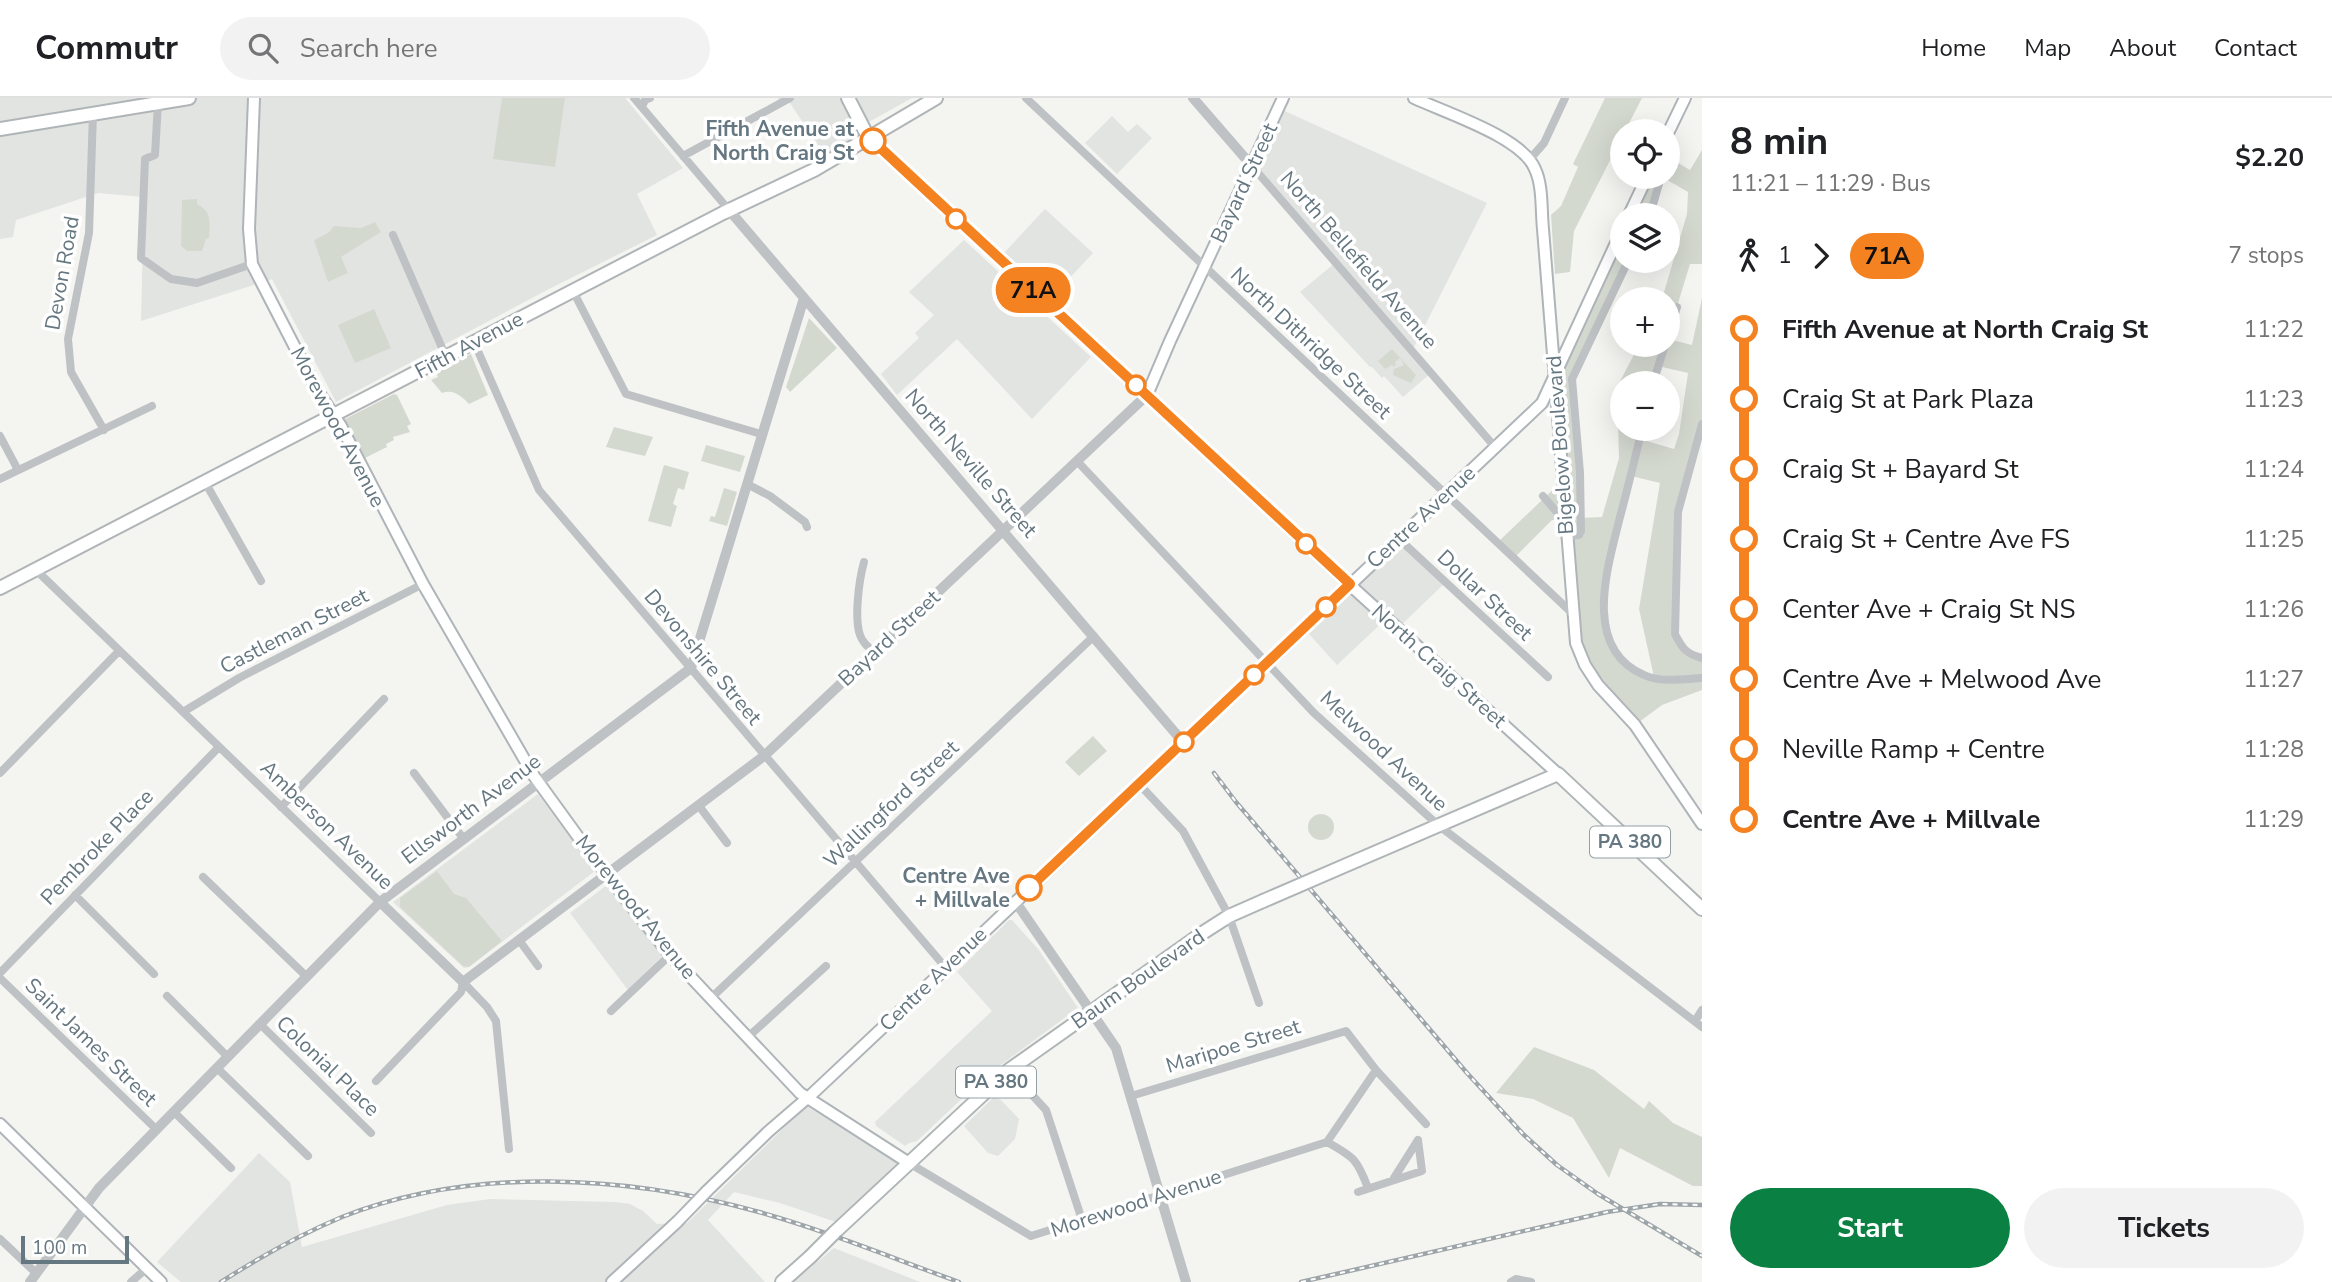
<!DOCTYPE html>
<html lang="en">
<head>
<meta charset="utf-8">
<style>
  :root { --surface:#fff; --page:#f2f2f2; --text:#202124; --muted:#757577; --line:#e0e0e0; --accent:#0b8043 }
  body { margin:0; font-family:"Nunito Sans",sans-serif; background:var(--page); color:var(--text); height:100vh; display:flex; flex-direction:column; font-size:26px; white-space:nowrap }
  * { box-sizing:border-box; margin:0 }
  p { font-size:23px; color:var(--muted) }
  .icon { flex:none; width:38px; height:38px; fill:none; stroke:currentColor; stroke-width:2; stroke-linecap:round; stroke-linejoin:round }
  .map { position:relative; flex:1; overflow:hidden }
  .drawer { display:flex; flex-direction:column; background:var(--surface); width:630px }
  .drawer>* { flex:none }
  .badge { padding:0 14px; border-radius:23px; font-size:24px; line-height:46px }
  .controls { position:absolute; left:1610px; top:21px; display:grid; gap:14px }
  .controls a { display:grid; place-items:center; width:70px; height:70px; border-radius:50%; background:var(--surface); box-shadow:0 7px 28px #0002; font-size:35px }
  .scale { position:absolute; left:21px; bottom:18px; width:108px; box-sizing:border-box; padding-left:7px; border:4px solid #657780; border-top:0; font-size:19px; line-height:24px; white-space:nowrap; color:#657780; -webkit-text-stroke:5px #fff; paint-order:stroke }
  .map>.badge { position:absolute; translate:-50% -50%; box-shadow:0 0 0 4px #fff }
  .legs { display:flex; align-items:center; gap:10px; height:77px; padding:0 28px; font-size:23px }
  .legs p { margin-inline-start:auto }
  .headline { display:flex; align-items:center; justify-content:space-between; height:119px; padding:0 28px }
  h1 { font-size:38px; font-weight:700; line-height:52px }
  .primary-button { display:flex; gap:14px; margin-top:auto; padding:14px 28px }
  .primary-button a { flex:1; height:80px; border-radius:42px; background:var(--accent); color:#fff; font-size:28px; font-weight:700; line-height:80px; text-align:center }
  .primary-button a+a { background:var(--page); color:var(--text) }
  ul { padding:0 28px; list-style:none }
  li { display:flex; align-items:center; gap:24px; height:70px; font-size:26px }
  li i { display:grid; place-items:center; width:10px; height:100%; margin:0 9px; background:currentColor }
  li i::after { content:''; width:18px; height:18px; margin:-9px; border:5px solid; border-radius:50%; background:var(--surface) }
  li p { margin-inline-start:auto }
  li:first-child i { background:linear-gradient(#0000 50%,currentColor 0) }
  li:last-child i { background:linear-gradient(currentColor 50%,#0000 0) }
  header { display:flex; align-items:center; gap:42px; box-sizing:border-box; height:98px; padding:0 35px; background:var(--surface); border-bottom:2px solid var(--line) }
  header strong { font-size:33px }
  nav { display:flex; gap:38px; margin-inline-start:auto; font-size:24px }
  .search { width:490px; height:63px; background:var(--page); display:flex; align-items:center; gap:18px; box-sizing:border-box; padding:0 24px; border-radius:38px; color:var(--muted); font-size:26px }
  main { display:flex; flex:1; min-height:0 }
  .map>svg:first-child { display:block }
  .built { fill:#e2e4e2 }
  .green { fill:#d4d9d0; fill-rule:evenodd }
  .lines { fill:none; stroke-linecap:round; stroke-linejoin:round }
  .secondary-casing { stroke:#aeb4b8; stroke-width:14 }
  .primary-casing { stroke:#afb5b7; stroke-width:16 }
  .trunk-casing { stroke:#afb4b6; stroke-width:16 }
  .minor { stroke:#bec2c5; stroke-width:8 }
  .tertiary { stroke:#bec2c5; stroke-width:10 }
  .secondary { stroke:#fff; stroke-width:10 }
  .primary { stroke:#fff; stroke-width:12 }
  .trunk { stroke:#fff; stroke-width:12 }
  .rail-casing { stroke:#9da5a9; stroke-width:4.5 }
  .rail { stroke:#fff; stroke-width:2; stroke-dasharray:5; stroke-linecap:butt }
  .secondary-bridge-casing { stroke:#aeb4b8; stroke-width:14; stroke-linecap:butt }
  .primary-bridge-casing { stroke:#afb5b7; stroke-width:16; stroke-linecap:butt }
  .secondary-bridge { stroke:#fff; stroke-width:10 }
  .primary-bridge { stroke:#fff; stroke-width:12 }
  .line-1-casing { stroke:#fff; stroke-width:16 }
  .line-1 { stroke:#f58220; stroke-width:10 }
  .stop-1-dot { fill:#fff; stroke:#f58220; stroke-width:3.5 }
  .labels { text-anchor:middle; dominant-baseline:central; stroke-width:7; stroke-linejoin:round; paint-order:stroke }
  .shield { fill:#fff; stroke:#93a0a6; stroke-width:2 }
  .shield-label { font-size:19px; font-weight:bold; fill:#657780 }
  .stop-label { font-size:21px; font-weight:bold; fill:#657780; stroke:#fff; text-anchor:end }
  .street-label { font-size:21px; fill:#657780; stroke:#fff }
</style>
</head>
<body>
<header>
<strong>Commutr</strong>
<div class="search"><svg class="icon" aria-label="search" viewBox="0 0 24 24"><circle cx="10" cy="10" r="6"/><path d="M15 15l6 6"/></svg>Search here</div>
<nav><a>Home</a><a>Map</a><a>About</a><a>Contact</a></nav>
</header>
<main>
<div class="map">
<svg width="1702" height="1184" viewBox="0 0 1702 1184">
  <rect width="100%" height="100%" fill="#f4f4f1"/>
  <path class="built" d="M0 0H625L683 70 637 96 657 137 549 191 336 304 272 181 141 223 144 99 98 95 16 122 13 139 0 141Z
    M778 0H847L868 39 829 64 788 2 780 6Z
    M854 0H912L867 25Z
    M1278 10 1487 105 1412 253 1431 275 1403 299 1384 278 1382 280 1372 269H1370L1300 194 1335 165 1252 68Z
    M1112 18 1128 34 1137 26 1152 40 1117 76 1085 45Z
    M1045 111 1093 155 1052 199 1004 155Z
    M964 142 1091 259 1032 321 957 241 897 297 881 276 919 240 915 235 934 217 909 194Z
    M1398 440 1446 484 1398 530 1387 520 1337 567 1309 536 1347 500 1350 487Z
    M538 696 595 773 469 869 464 870 393 804Z
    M607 787 662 858 628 892 570 815Z
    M1009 822H1012L1038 851 1078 910 987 977 917 1043 909 1045 905 1048 876 1028 875 1024 992 913 957 874Z
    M994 999 1001 1002 1019 1021 1015 1041 998 1058 988 1055 964 1028Z
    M806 1008 900 1065 836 1124 780 1105 734 1094 708 1122 765 1184H181L157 1164 259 1055 290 1084 302 1149 447 1107 490 1101 615 1104 630 1106 643 1113 657 1126 687 1125Z
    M834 1150 920 1184H793Z"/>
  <path class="green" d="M502 0H565L555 69 493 61Z
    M1605 0H1642L1625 33H1622V39L1574 133 1570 174 1555 176 1551 117 1561 108 1578 69 1573 66Z
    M1702 52V166H1690L1668 238V201H1662L1687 116 1688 94 1662 79 1650 117H1629L1647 79H1668V59L1690 72Z
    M197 101V106C212 114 210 124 209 140L206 141 202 153H187L181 148 182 102Z
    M375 124 381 134 341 159 348 175 328 184 314 142 328 135 334 128 361 130Z
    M1622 132V163H1628L1574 274 1581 420 1602 419 1619 360 1617 289 1639 247H1668V241L1692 247 1702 200V326L1678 414 1675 536 1682 550 1702 560V592L1662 607 1635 627 1598 587 1576 545 1563 422H1552L1514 460 1497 445 1562 383 1555 277ZM1658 268 1688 275 1679 336 1674 351 1640 341 1642 331H1622V285H1653ZM1631 378 1660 385 1639 511 1654 579 1621 561 1604 522V494Z
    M374 211 391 250 355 265 338 227Z
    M809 220 837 250 790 294 786 289Z
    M1392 251 1416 277 1411 285 1393 277 1394 271 1404 267 1400 260 1395 264 1396 267 1394 269 1392 267 1385 271 1378 263Z
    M471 256 488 297 469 306C461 298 454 291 442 295L431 282 438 279 436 274Z
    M394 296 397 297 411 326 407 328 410 334 393 339 394 342 386 346 387 349 365 360 345 321Z
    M614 329 653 339 645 358 606 349Z
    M706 347 745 358 740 374 701 363Z
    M664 367 689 374 684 392 678 390 673 406 677 408 671 429 648 423Z
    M724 390 737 394 727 428 709 423 711 418 715 419Z
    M1093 638 1107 653 1079 678 1065 664Z
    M1308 729a13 13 0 1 1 26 0a13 13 0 1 1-26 0Z
    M437 773 454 796 466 800 502 843 469 869 463 868 400 809V800Z
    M1534 949 1594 972 1644 1011 1649 1003 1673 1025 1702 1039V1088H1693L1620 1050 1609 1080 1573 1020 1533 1001 1496 995Z"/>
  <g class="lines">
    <g class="secondary-casing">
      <path id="secondary" d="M254 0 249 131 252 166 317 292 341 328 423 486 534 678 592 758 670 857 800 995 909 1065
        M1414 0C1446 15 1522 39 1535 71 1543 88 1541 112 1543 131L1576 545 1585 567 1598 587 1635 627 1702 726
        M1668 35 1685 0
        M868 39 1350 487 1558 676
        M1629 117 1647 79
        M1147 297 1170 243 1283 0
        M0 1026 161 1184
        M707 1093 769 1033 812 996 946 870 1542 305 1622 132
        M612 1184 677 1124"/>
    </g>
    <g class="primary-casing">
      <path id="primary" d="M848 0 868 39
        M0 31 189 0
        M1358 762 1558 676 1702 811
        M835 1134 1009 972 1204 834 1229 818 1263 803
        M782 1184 810 1159"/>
    </g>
    <g class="trunk-casing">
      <path id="trunk" d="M0 490 723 115 814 72 936 0"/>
    </g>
    <path class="minor" d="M634 0 729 112
      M1026 0 1572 515
      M158 5 155 57 145 61 141 160 171 181 197 185 252 166
      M642 9 645 2 650 0
      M93 15 89 135 68 241 71 274 104 332
      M683 58 790 0
      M1530 61 1544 45 1565 0
      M1252 68 1495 349
      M1650 117 1661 79
      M393 137 446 259
      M573 193 626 296 761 336
      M1668 238 1677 209
      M474 244 539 392 946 870
      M1653 285 1665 247
      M1702 326 1678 414 1675 536C1682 550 1686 556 1702 560
      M1642 331C1635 360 1628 390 1620 419 1608 468 1581 550 1644 577 1661 585 1684 581 1702 580
      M0 338 18 372
      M1077 363 1314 615 1438 727 1702 929
      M0 381 152 308
      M205 384 261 483
      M747 386 770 398 805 424 807 429
      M1543 398 1566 425
      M1567 438 1579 437 1581 433 1580 375 1572 281 1628 163
      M1398 440 1548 579
      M864 464C859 482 854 520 860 537 862 544 868 549 874 554
      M36 472 380 804
      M183 614 239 580 423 486
      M0 675 119 553
      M414 675 463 740
      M1139 686 1183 733 1229 818 1259 905
      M699 708 727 745
      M281 709 384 601
      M203 779 306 878
      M75 797 154 876
      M519 842 538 868
      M0 875 219 649
      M0 880 157 1032
      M463 884 487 909 496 923 509 1051
      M167 898 228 959
      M711 900 1094 538
      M611 913 670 857
      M1695 923 1702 912
      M260 926 371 1035
      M748 939 826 868
      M217 970 308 1058
      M1009 972 1046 1012 1082 1122
      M376 983 461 894 463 884
      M1131 998 1346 933 1376 972 1426 1026
      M174 1014 231 1070
      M1327 1044C1354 1059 1357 1061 1368 1090
      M909 1065 1031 1138 1327 1044 1376 972
      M1394 1080 1418 1042
      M1358 1094 1422 1073 1418 1042
      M0 1141 36 1175
      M131 1184 147 1170
      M1511 1184 1516 1181 1531 1184"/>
    <path class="tertiary" d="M1193 0 1252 68
      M729 112 1183 644
      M1015 803 1116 950 1186 1184
      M380 804 463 884 764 658 1147 297
      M30 1184 99 1090 380 804 691 570 804 200"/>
    <use href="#secondary" class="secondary"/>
    <use href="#primary" class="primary"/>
    <use href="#trunk" class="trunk"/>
    <g class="rail-casing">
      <path id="rail" d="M1214 675 1236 704 1467 975 1524 1037 1557 1067 1598 1096 1702 1158
        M221 1184C260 1159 299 1137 342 1119 472 1068 626 1077 759 1114 827 1133 892 1160 959 1184
        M1301 1184 1607 1114 1660 1106 1702 1107"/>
    </g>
    <use href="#rail" class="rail"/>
    <g class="secondary-bridge-casing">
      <path id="secondary-bridge" d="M677 1124 707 1093"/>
    </g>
    <g class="primary-bridge-casing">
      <path id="primary-bridge" d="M1263 803 1358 762
        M810 1159 835 1134"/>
    </g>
    <use href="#secondary-bridge" class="secondary-bridge"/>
    <use href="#primary-bridge" class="primary-bridge"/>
  </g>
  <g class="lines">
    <g class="line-1-casing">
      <path id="line-1" d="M873 43 1350 486 1029 790"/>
    </g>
    <use href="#line-1" class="line-1"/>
  </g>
  <g class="stop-1-dot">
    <circle cx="873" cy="43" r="12"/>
    <circle cx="956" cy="121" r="9"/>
    <circle cx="1136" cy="287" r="9"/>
    <circle cx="1306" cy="446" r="9"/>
    <circle cx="1326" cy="509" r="9"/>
    <circle cx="1254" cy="577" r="9"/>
    <circle cx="1184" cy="644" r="9"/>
    <circle cx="1029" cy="790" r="12"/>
  </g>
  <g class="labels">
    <g class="shield">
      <rect x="1590" y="728.5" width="80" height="31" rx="5"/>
      <rect x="956" y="968.5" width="80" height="31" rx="5"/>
    </g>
    <g class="shield-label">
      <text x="1630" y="744">PA 380</text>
      <text x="996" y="984">PA 380</text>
    </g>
    <g class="stop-label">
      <text x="854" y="31">Fifth Avenue at<tspan x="854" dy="24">North Craig St</tspan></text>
      <text x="1010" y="778">Centre Ave<tspan x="1010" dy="24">+ Millvale</tspan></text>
    </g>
    <g class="street-label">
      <text transform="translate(1244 85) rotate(-65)">Bayard Street</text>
      <text transform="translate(1359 162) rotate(49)">North Bellefield Avenue</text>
      <text transform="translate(62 175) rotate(-80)">Devon Road</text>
      <text transform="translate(1311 245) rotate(43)">North Dithridge Street</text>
      <text transform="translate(469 247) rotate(-28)">Fifth Avenue</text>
      <text transform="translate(338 329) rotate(62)">Morewood Avenue</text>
      <text transform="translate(1560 347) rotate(-94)">Bigelow Boulevard</text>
      <text transform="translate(971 365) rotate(49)">North Neville Street</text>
      <text transform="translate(1421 419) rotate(-43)">Centre Avenue</text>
      <text transform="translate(1485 497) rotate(43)">Dollar Street</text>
      <text transform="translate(294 533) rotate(-27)">Castleman Street</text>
      <text transform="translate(889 540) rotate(-43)">Bayard Street</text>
      <text transform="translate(703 559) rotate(50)">Devonshire Street</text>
      <text transform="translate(1439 568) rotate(42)">North Craig Street</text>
      <text transform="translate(1384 653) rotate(43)">Melwood Avenue</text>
      <text transform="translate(891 706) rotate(-43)">Wallingford Street</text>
      <text transform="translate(471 711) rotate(-37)">Ellsworth Avenue</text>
      <text transform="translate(327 727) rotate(44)">Amberson Avenue</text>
      <text transform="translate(97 749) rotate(-46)">Pembroke Place</text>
      <text transform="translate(636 809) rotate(51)">Morewood Avenue</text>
      <text transform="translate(933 881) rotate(-44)">Centre Avenue</text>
      <text transform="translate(1138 881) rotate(-35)">Baum Boulevard</text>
      <text transform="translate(91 944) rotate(44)">Saint James Street</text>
      <text transform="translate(1233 948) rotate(-17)">Maripoe Street</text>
      <text transform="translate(328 968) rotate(44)">Colonial Place</text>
      <text transform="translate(1136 1105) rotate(-18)">Morewood Avenue</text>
    </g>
  </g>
</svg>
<div class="controls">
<a><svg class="icon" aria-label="locate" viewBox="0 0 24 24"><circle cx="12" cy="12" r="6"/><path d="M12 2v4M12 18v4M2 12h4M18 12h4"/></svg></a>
<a><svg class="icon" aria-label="layers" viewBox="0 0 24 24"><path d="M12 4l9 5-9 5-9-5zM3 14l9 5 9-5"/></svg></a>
<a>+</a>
<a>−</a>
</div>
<div class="scale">100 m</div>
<b class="badge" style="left:1033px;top:192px;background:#f58220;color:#111">71A</b>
</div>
<section class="drawer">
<div class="headline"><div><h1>8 min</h1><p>11:21 – 11:29 · Bus</p></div><b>$2.20</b></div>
<div class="legs"><svg class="icon" aria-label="walk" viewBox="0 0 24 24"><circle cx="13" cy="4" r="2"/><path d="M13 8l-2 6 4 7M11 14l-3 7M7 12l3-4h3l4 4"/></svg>1<svg class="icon" aria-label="forward" viewBox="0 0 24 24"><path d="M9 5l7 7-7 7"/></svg><b class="badge" style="background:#f58220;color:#111">71A</b><p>7 stops</p></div>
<ul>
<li><i style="color:#f58220"></i><b>Fifth Avenue at North Craig St</b><p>11:22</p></li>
<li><i style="color:#f58220"></i><span>Craig St at Park Plaza</span><p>11:23</p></li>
<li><i style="color:#f58220"></i><span>Craig St + Bayard St</span><p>11:24</p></li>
<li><i style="color:#f58220"></i><span>Craig St + Centre Ave FS</span><p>11:25</p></li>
<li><i style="color:#f58220"></i><span>Center Ave + Craig St NS</span><p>11:26</p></li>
<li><i style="color:#f58220"></i><span>Centre Ave + Melwood Ave</span><p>11:27</p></li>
<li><i style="color:#f58220"></i><span>Neville Ramp + Centre</span><p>11:28</p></li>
<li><i style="color:#f58220"></i><b>Centre Ave + Millvale</b><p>11:29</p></li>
</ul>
<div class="primary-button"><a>Start</a><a>Tickets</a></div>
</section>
</main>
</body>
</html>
